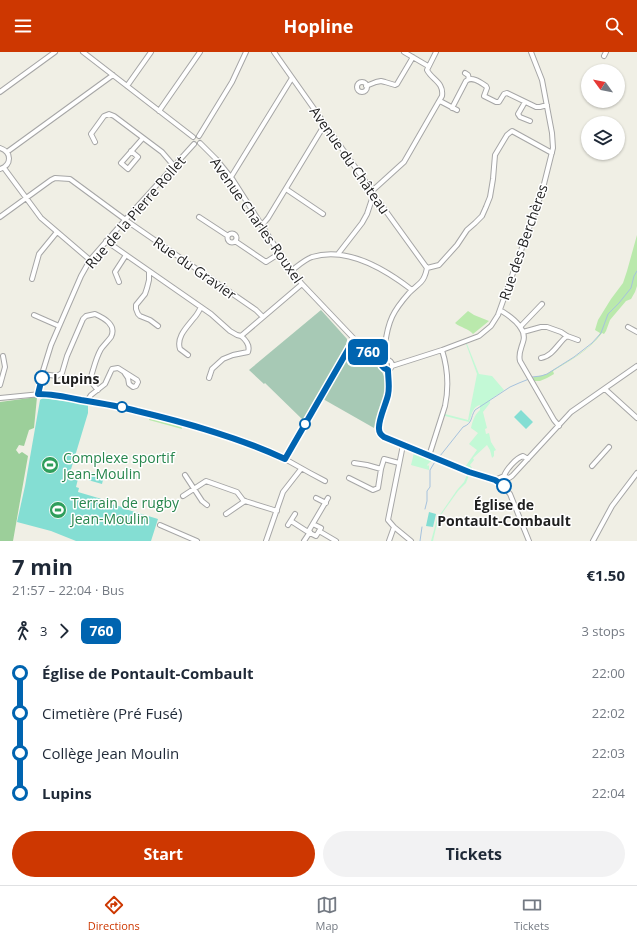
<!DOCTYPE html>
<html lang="en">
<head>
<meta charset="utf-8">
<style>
  :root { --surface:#fff; --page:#f2f2f3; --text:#1f2937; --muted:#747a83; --line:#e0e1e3; --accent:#cd3701 }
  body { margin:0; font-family:"Open Sans",sans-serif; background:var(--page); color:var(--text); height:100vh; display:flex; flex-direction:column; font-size:15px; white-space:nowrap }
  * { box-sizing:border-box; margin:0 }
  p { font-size:13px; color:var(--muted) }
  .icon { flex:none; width:22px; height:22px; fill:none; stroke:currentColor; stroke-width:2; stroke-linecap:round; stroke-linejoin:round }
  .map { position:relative; height:489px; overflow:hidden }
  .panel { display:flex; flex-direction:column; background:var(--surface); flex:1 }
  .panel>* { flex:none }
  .badge { padding:0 8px; border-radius:6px; font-size:14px; line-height:26px }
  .needle { width:26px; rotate:303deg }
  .buttons { position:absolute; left:581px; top:12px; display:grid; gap:8px }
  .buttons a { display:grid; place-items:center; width:44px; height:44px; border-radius:50%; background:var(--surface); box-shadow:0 1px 3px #0004; font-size:20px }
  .map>.badge { position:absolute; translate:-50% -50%; box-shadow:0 0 0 2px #fff }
  .legs { display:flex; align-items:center; gap:6px; height:44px; padding:0 12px; font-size:13px }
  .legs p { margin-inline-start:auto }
  .headline { display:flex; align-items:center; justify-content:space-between; height:68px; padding:0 12px }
  h1 { font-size:22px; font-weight:700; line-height:30px }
  .action { display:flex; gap:8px; margin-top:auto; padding:8px 12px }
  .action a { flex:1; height:46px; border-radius:24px; background:var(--accent); color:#fff; font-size:16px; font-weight:700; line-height:46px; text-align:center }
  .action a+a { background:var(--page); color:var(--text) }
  ul { padding:0 12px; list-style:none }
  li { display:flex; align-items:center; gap:14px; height:40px; font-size:15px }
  li i { display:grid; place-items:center; width:6px; height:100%; margin:0 5px; background:currentColor }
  li i::after { content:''; width:10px; height:10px; margin:-5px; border:3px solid; border-radius:50%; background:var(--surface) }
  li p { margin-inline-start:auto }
  li:first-child i { background:linear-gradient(#0000 50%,currentColor 0) }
  li:last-child i { background:linear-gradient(currentColor 50%,#0000 0) }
  header { display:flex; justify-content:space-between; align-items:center; height:52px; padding:0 12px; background:var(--accent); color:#fff; font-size:18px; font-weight:700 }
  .dock { display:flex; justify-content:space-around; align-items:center; height:56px; border-top:1px solid var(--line); background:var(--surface); font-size:11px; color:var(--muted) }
  .dock a { display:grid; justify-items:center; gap:2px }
  .dock .selected { color:var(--accent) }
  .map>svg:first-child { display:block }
  .grass { fill:#bae9ac }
  .forest { fill:#9ccf9a }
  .cemetery { fill:#a7c9b5 }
  .park { fill:#c3f9d6 }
  .pitch { fill:#84ded3 }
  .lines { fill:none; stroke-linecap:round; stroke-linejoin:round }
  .stream { stroke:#a6c2dd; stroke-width:1 }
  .minor-casing { stroke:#a6a6a6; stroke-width:6 }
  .minor { stroke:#fff; stroke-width:4 }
  .line-1-casing { stroke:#fff; stroke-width:9 }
  .line-1 { stroke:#0064b0; stroke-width:6 }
  .stop-1-dot { fill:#fff; stroke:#0064b0; stroke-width:2 }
  .labels { text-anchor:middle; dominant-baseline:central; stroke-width:3; stroke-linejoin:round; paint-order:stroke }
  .street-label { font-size:14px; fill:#1f1f1f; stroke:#fff }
  .stop-label { font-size:14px; font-weight:bold; fill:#1f1f1f; stroke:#fff; text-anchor:start }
  .leisure-label { font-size:14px; fill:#27864d; stroke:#fff; text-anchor:start }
</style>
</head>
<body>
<header><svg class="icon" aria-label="menu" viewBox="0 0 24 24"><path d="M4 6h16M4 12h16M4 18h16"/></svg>Hopline<svg class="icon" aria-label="search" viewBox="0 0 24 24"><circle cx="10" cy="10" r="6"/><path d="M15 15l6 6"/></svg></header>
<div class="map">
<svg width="637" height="489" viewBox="0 0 637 489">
  <rect width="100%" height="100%" fill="#f0efe5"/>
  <path class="grass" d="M637 183V234L635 240 631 247 626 249 610 268 606 279 604 282 602 281C589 299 570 308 553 319L554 322 547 326 540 329H533L531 326C536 324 541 324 547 322 562 312 592 298 600 281L595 278 598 268 611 247 623 231 627 219Z
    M468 259 474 263 489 269 473 282C468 276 461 276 455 271Z
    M149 367 162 368 181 373 182 377 149 368Z"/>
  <path class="forest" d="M37 345 34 376 29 378 24 394 19 393 16 398 19 402 22 400 28 404 13 489H0V350Z"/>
  <path class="cemetery" d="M321 258 347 287V291L304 369 265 331 264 332 249 318Z
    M351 298C359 296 362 300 367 304 398 327 384 346 374 376L323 347 350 300Z"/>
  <path class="park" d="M466 292H467L479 322 492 324 504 338 490 348V351L483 360 487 376 485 377 486 382 489 381 491 390 496 398 494 399V404L492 406 490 398 487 393 473 406 474 408 470 413 472 416 471 418 465 415 477 398 469 392 478 381 471 376C472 370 475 362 480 358V353C472 355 472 363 469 370L445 364V362L468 368 477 322Z
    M414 401 432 408 431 410H430L427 413 428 414 429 413V418L411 413Z
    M467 423H469L466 431 458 439 438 467 433 489H431L437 467 457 438 464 430Z"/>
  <path class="pitch" d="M43 346 88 352V361L69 424 78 427 76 435 79 436 78 440 105 448 104 450 122 455V456L158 467 151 489H76L51 479 17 470 25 434 40 348Z
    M521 358 533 370 526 377 514 365Z
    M91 420 104 424 102 432 88 428Z
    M429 460 436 462 433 475 426 474Z"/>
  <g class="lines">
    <path class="stream" d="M532 325 541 324 547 322 574 305 592 291 601 281 608 262 619 251 631 236 634 224 637 219
      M437 405 440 404 463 375C473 371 470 366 475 358L510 335 519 331 529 327
      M425 457 427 449V439L430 435V418L436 408
      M420 489 422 475"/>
    <g class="minor-casing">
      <path id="minor" d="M83 0 193 85
        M274 0 372 139 373 144 380 151 427 216
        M404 0 428 14
        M604 4 606 0
        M465 21 468 23 469 27
        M357 35a5 5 0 1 1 10 0a5 5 0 1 1-10 0Z
        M127 34 151 0
        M366 34 376 30 381 29 385 30 395 33 397 32 413 5
        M0 40 55 0
        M440 49 457 58
        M525 50 518 62 520 65 530 69
        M452 56 466 29C472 24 480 30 486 34L487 36 484 44 496 50H499L504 42 507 41 536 55H540L547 53
        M159 59 200 0
        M199 84 232 30 246 0
        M95 90 91 82 104 64 109 62 114 64 162 100 174 114
        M200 91 216 107 233 128 287 213 302 232 359 292 383 311
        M0 96C12 100 12 113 0 117
        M131 99 138 105 128 117 121 111 143 86
        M7 100 113 23
        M4 116 41 166 90 208
        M231 125 292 26
        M286 137 323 162
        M372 139 404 110 442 44C444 30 432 28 427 18L436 0
        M0 165 51 128 55 126 70 127 127 169 256 258 263 265
        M199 165 228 184
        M262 173 268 166 325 72
        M227.5 186a4.5 4.5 0 1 1 9 0a4.5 4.5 0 1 1-9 0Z
        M106 189 211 262 230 279 237 283 241 284
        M235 189 266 210 280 201
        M338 202 362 171 367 162 373 144
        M427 216 439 213 457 193 467 178 475 171 482 164 486 155 490 145 493 127 495 103 507 83 512 79 552 101
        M149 219V228L147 236 145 242 136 253V257L138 262 140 264 150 268 158 274
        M291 219C298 214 304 208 312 205 347 194 385 217 412 238
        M32 227 39 202 57 180
        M119 230 115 220 126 203
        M500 258C510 264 528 276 523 290 521 297 518 302 520 309L554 368 559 374
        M34 263 59 274
        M520 275 542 252
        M628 275 637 280
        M523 280 541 275H547L561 280 567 284 578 288
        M241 284 302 232
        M188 303 180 297C176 285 187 275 194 266 197 263 199 259 201 255
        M541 306C553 304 558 291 567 284
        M386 308C383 304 385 299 385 293 388 269 393 259 409 241 413 237 417 234 421 230 424 227 426 221 427 216
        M382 313a5 5 0 1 1 10 0a5 5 0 1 1-10 0Z
        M392 314 442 298 479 284 491 274 498 263 542 140 553 96 552 81 542 28 531 0
        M388 318 389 331V342L379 371V377L380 381 384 385 474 422 495 428 503 434 510 442 529 489
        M42 322 57 324 62 321 67 304 83 267 86 264 95 262C104 266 117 273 111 285 108 289 104 293 101 297 97 304 95 311 93 318 92 321 91 325 91 327 91 331 95 335 98 338
        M209 326 212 317 223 307 233 303 248 300C250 294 246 288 241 284
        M0 333 5 315 3 304
        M605 337 637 366
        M39 342 42 322 51 293 81 224 90 208 125 168 194 92
        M0 346 41 342 96 350 149 362 219 381 266 398 285 407 310 421 325 429
        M87 349 91 343 105 332 111 319 112 317 118 316 137 328 138 330 136 334 133 335 129 332 128 326 124 320
        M403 393 388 468 394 475 411 489
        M429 404 445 354C449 335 448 317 442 298
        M285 407 349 296 355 289
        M354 411 367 413 381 417
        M592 414 609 395
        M185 423 202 449 207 453
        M504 424C506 418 516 406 523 404L528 407
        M349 426 373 438 378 436 381 417 384 407 399 411
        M495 428 504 424 509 426 512 424 571 360 637 314
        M183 444 206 429 237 440 243 448 245 449 277 459
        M316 446 326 451
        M226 462 245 449
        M291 469 308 480
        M313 472 321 476 316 484 308 480 328 446
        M160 473 197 489
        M288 473 295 462
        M319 479 336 489
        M266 489 283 440 301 417
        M304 489 310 480
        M389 489 394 475
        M593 489 612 454 637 421"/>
    </g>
    <use href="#minor" class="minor"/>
  </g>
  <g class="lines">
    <g class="line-1-casing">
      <path id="line-1" d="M42 326 38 342C53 342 67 345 81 348 100 351 119 354 137 359 187 371 238 385 285 407L349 296 355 289 383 311 382 314 384 316 388 318C388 326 390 335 388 343 386 352 378 368 379 377 379 380 381 383 384 385L469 420 495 428 504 434"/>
    </g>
    <use href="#line-1" class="line-1"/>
  </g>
  <defs>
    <g id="stadium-disc" transform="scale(0.9)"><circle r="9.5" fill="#2e9e5b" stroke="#fff"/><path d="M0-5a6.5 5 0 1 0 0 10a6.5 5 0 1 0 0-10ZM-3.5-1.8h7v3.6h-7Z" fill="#fff"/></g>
  </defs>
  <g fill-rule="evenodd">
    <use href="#stadium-disc" x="50" y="413"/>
    <use href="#stadium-disc" x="58" y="458"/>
  </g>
  <g class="stop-1-dot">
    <circle cx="42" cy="326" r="7"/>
    <circle cx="122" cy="355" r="5"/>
    <circle cx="305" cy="372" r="5"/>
    <circle cx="504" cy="434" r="7"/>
  </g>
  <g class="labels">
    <g class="street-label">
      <text transform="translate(350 108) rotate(55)">Avenue du Château</text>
      <text transform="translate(135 160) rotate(-49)">Rue de la Pierre Rollet</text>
      <text transform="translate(257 168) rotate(55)">Avenue Charles Rouxel</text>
      <text transform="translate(523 190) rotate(-71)">Rue des Berchères</text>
      <text transform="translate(195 216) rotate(35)">Rue du Gravier</text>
    </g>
    <g class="stop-label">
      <text x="53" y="326">Lupins</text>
      <text x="504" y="452" text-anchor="middle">Église de<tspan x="504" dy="16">Pontault-Combault</tspan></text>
    </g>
    <g class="leisure-label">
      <text x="63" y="405">Complexe sportif<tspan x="63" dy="16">Jean-Moulin</tspan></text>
      <text x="71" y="450">Terrain de rugby<tspan x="71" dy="16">Jean-Moulin</tspan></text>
    </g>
  </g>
</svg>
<div class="buttons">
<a><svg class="needle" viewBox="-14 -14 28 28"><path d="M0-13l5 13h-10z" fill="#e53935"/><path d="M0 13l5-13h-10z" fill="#747a83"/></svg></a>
<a><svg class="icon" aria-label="layers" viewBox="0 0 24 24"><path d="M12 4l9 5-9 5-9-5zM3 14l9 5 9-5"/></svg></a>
</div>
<b class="badge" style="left:368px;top:300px;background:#0064b0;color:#fff">760</b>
</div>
<section class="panel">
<div class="headline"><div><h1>7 min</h1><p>21:57 – 22:04 · Bus</p></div><b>€1.50</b></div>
<div class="legs"><svg class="icon" aria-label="walk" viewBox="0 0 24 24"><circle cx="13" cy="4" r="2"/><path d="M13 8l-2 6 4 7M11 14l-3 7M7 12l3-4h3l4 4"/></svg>3<svg class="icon" aria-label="forward" viewBox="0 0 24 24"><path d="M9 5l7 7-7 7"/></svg><b class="badge" style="background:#0064b0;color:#fff">760</b><p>3 stops</p></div>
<ul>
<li><i style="color:#0064b0"></i><b>Église de Pontault-Combault</b><p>22:00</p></li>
<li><i style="color:#0064b0"></i><span>Cimetière (Pré Fusé)</span><p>22:02</p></li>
<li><i style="color:#0064b0"></i><span>Collège Jean Moulin</span><p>22:03</p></li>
<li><i style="color:#0064b0"></i><b>Lupins</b><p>22:04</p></li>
</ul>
<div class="action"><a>Start</a><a>Tickets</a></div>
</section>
<nav class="dock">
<a class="selected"><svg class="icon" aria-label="directions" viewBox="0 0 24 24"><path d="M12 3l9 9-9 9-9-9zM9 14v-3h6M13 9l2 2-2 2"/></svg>Directions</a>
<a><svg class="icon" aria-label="map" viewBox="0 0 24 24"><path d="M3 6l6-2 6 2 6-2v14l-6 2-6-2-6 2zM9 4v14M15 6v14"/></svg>Map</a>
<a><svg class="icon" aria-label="tickets" viewBox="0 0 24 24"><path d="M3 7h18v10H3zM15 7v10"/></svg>Tickets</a>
</nav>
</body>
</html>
